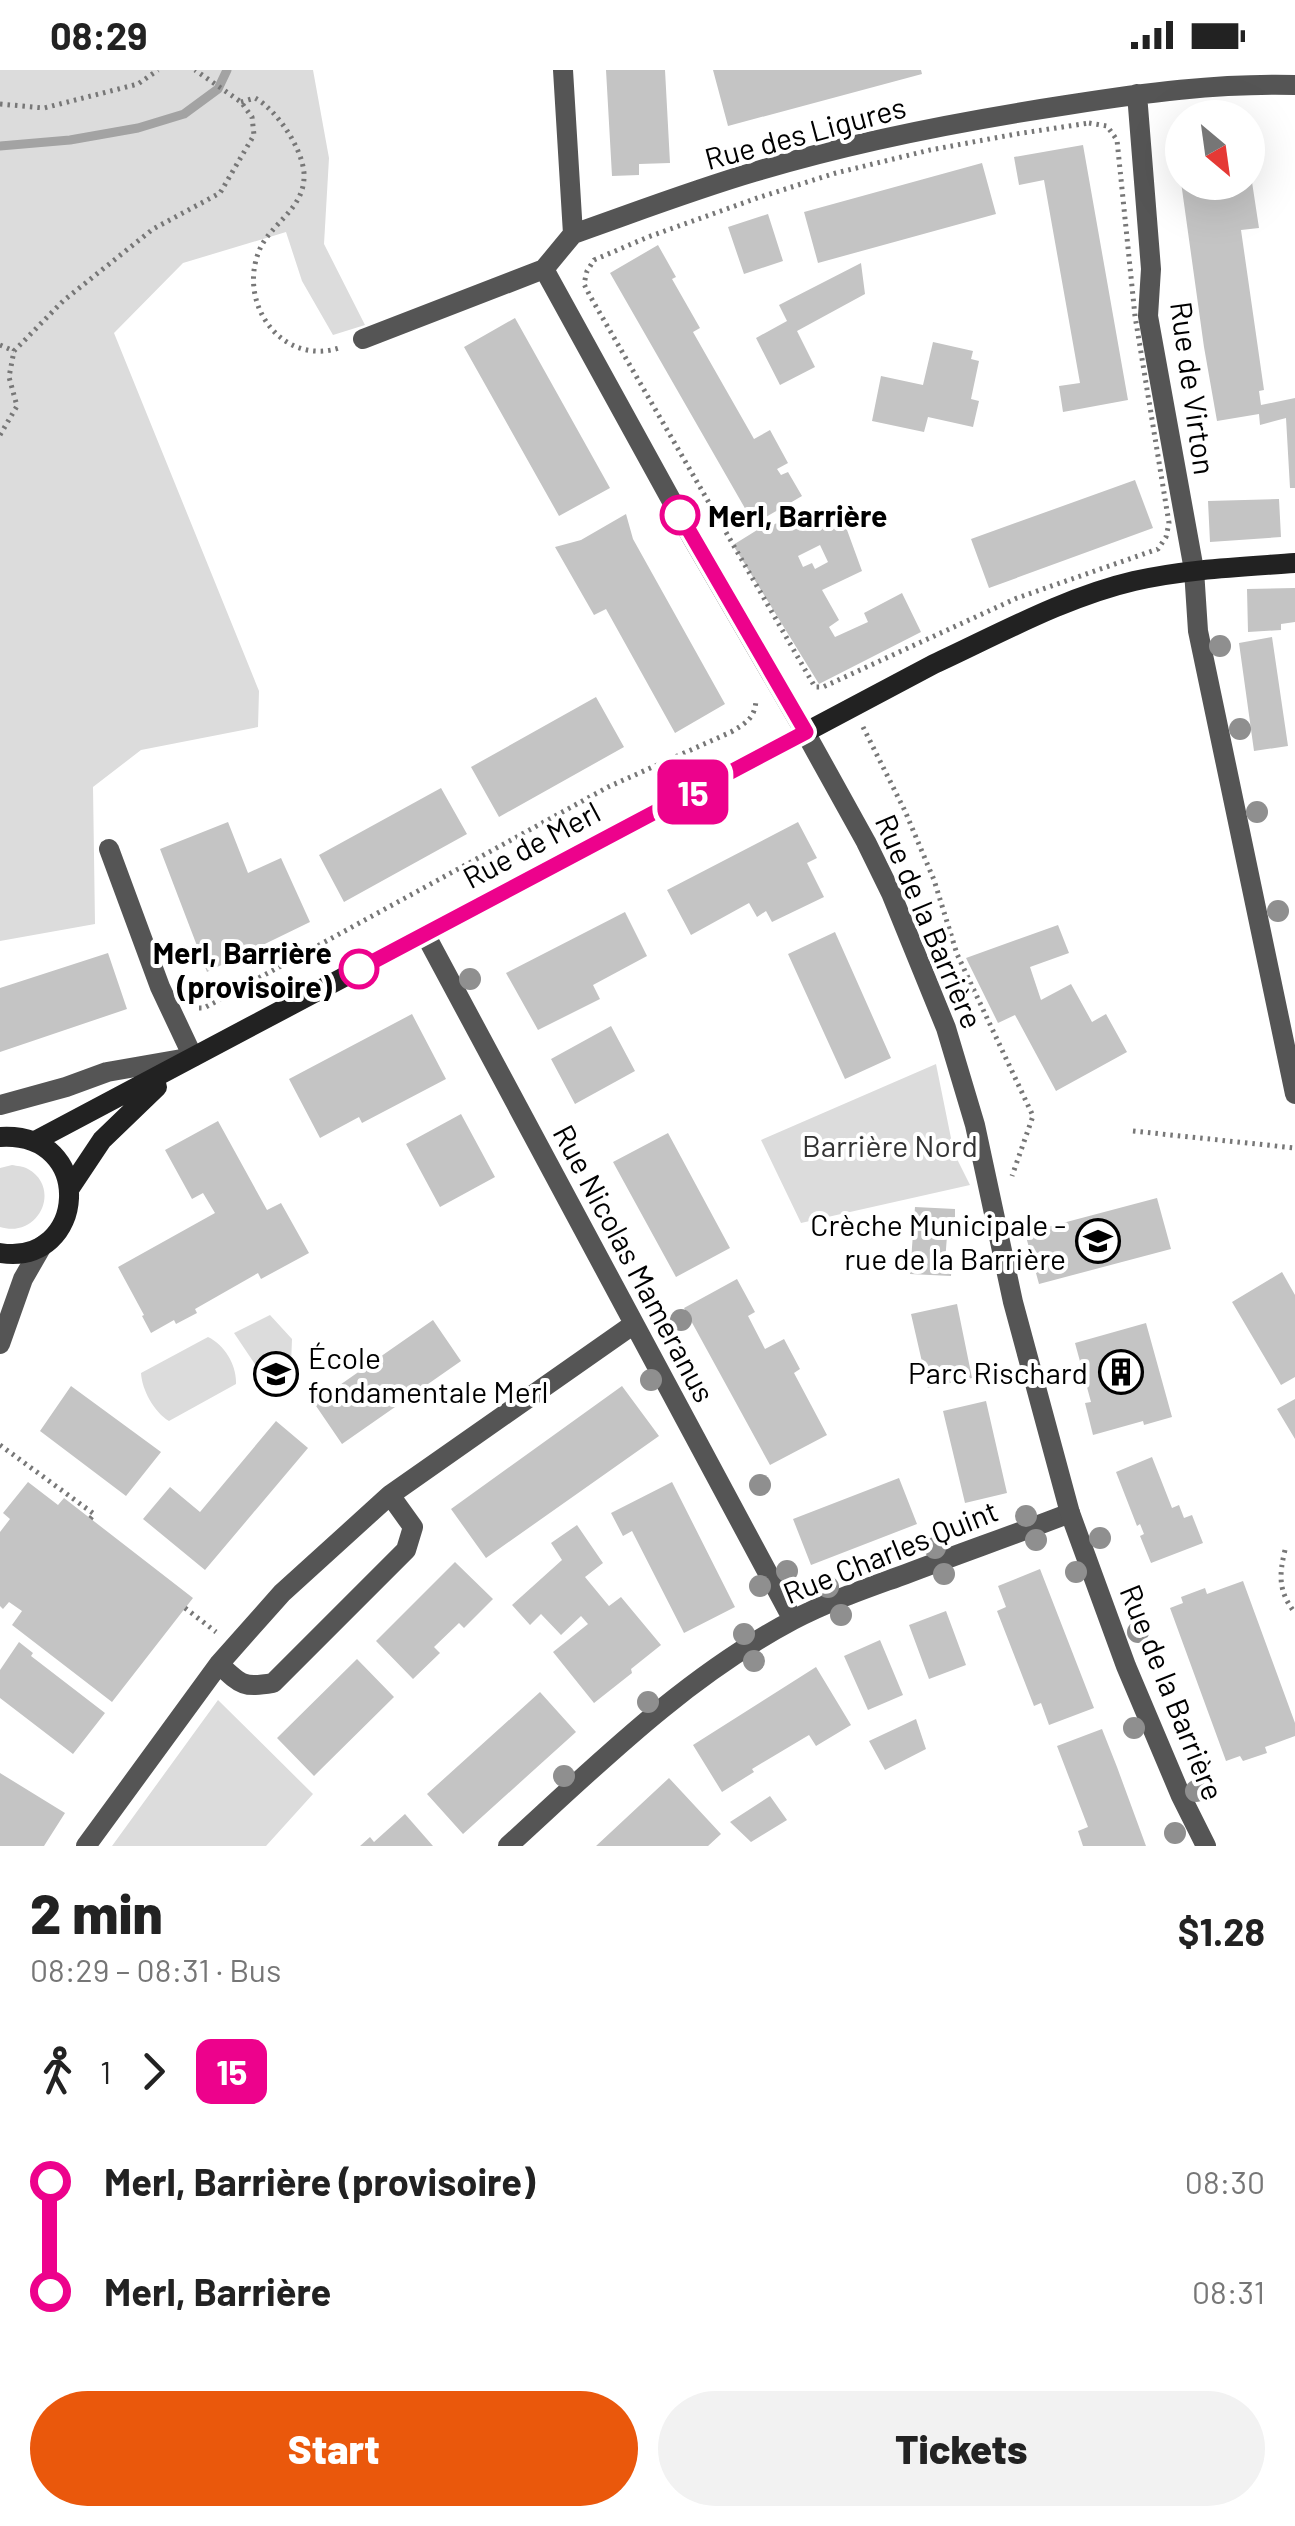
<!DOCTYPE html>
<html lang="en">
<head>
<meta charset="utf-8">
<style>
  :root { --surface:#fff; --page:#f2f2f2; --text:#222; --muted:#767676; --accent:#ea580c }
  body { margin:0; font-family:Barlow,sans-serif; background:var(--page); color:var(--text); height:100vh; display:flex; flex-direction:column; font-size:38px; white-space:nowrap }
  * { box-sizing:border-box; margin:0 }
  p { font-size:32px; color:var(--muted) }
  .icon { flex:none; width:55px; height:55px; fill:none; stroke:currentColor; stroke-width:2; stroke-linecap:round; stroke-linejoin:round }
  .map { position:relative; height:1776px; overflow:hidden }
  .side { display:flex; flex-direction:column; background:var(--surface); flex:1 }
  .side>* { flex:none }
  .badge { padding:0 20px; border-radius:15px; font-size:35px; line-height:65px }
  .needle { width:65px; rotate:151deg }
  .buttons { position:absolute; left:1165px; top:30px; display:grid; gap:20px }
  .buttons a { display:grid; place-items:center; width:100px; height:100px; border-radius:50%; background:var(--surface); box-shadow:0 10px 40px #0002; font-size:50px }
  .map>.badge { position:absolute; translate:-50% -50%; box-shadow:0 0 0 5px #fff }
  .legs { display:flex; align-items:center; gap:15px; height:110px; padding:0 30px; font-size:32px }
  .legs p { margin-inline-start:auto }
  .headline { display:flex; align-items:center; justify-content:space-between; height:170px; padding:0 30px }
  h1 { font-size:55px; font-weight:800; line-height:75px }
  .button { display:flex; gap:20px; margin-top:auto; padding:20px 30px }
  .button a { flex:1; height:115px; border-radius:60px; background:var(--accent); color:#fff; font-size:40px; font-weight:800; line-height:115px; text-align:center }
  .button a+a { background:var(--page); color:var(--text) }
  ul { padding:0 30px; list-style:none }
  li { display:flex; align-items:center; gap:35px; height:110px; font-size:38px }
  li i { display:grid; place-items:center; width:15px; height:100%; margin:0 12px; background:currentColor }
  li i::after { content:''; width:25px; height:25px; margin:-12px; border:8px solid; border-radius:50%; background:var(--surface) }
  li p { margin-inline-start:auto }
  li:first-child i { background:linear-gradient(#0000 50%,currentColor 0) }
  li:last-child i { background:linear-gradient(currentColor 50%,#0000 0) }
  .status { display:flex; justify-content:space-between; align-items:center; height:70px; padding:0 50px; background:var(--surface); direction:ltr }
  .status svg { height:28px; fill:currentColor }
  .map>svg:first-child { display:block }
  .green { fill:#dcdcdc }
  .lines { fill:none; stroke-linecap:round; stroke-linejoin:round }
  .stream { stroke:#a3a3a3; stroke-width:9 }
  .building { fill:#c4c4c4; fill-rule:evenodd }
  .path { stroke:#777; stroke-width:5; stroke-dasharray:2.5 5; stroke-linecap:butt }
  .minor { stroke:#555; stroke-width:20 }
  .tertiary { stroke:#555; stroke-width:20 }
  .secondary { stroke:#222; stroke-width:20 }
  .tree { fill:#8f8f8f }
  .line-1-casing { stroke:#fff; stroke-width:22 }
  .line-1 { stroke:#ed028c; stroke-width:15 }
  .stop-1-dot { fill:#fff; stroke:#ed028c; stroke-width:5 }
  .labels { text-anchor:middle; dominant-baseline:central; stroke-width:8; stroke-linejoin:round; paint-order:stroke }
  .street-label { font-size:30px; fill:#000; stroke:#fff }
  .stop-label { font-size:30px; font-weight:bold; fill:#000; stroke:#fff; text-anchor:start }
  .park-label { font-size:30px; fill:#333; stroke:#fff }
  .poi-label { font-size:30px; fill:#000; stroke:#fff; text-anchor:end }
</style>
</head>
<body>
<div class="status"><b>08:29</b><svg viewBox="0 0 49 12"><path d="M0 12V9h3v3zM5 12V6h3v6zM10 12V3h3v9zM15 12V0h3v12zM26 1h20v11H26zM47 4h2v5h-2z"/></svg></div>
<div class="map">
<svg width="1295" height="1776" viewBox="0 0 1295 1776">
  <rect width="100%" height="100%" fill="#fff"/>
  <path class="green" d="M0 0H313L329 88 324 174 365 255 333 265 302 211 286 162 183 193 114 263 259 621 258 657 141 680 93 717 95 854 0 871Z
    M936 994 954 1083 970 1115 801 1153 761 1070Z
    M12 1095C17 1096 23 1096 28 1099 62 1118 39 1169 0 1157V1098Z
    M270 1245 292 1269 291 1295 265 1309 234 1263Z
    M208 1267C225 1275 237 1296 236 1314L169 1351C154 1342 142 1320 141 1303Z
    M218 1630 313 1724 266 1776H112Z"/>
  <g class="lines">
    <path class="stream" d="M0 76 70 70 138 58 184 44 218 19 227 0"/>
  </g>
  <path class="building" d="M606 0H665L670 93 639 94V105L612 106Z
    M713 0H921L922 4 728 56Z
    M1083 75 1128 330 1063 342 1059 316 1080 313 1044 110 1019 115 1014 87Z
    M982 93 996 144 818 193 804 142Z
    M1181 112H1235L1236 115 1252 112 1259 158 1241 160 1264 320 1259 321 1261 335 1295 328V418H1290L1286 348 1260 355 1259 344 1217 351 1204 277Z
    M768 144 783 191 744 204 728 157Z
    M658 175 676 207 672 209 700 258 693 262 754 369 770 360 788 393 777 399 781 405 788 402 802 426 754 454 610 203Z
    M861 193 865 224 797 261 815 297 780 315 756 268 787 251 779 235Z
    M515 248 610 418 559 446 464 277Z
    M933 272 973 281 971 289 979 291 971 329 979 331 973 357 928 347 924 362 872 351 881 306 923 315Z
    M1135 410 1153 458 989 518 971 469Z
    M1279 429 1281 467 1210 472 1208 431Z
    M839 438 862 501 822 520 839 550 829 557 835 567 868 552 864 543 902 523 921 562 819 614 733 475 762 457ZM820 475 828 492 815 499 812 493 803 497 798 486Z
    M626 444 633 469 725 634 675 663 606 539 594 545 555 477 581 470Z
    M1295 518V552L1281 554V560L1248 562 1247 519Z
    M1272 567 1288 676 1254 681 1239 573Z
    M596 627 624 677 499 747 471 697Z
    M441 718 467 764 344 832 319 785Z
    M228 752 248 803 281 788 310 852 207 902 160 779Z
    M798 752 817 788 807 793 824 827 772 852 766 841 757 847 749 833 691 865 667 820Z
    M625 842 647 886 593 915 600 929 538 960 506 903Z
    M1058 855 1069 883 1030 897 1041 930 1071 914 1092 952 1106 944 1127 982 1056 1021 1015 945 998 953 966 888Z
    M835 862 891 988 845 1009 788 884Z
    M108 883 127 939 0 982V918Z
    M412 944 446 1009 362 1053 359 1047 320 1068 289 1009Z
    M611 956 635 1001 575 1034 551 989Z
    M461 1044 495 1107 440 1137 406 1074Z
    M218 1051 267 1140 281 1133 309 1183 261 1209 258 1203 195 1239 197 1243 176 1254 174 1250 151 1263 142 1246 144 1245 118 1197 215 1143 203 1123 192 1129 165 1080Z
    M668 1063 730 1178 676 1207 613 1092Z
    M1157 1128 1171 1179 1039 1214 1025 1163Z
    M915 1137 955 1139V1153H948L945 1192H952L951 1206 910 1204Z
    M1282 1202 1295 1225V1307L1281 1315 1232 1232Z
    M737 1209 755 1242 748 1246 765 1279 784 1269 800 1299 794 1303 827 1365 770 1395 684 1238Z
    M957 1234 972 1308 928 1318 911 1244Z
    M433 1250 461 1291 342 1374 314 1333Z
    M1146 1253 1172 1347 1144 1355 1143 1351 1093 1365 1085 1333 1091 1332 1075 1273Z
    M71 1316 161 1382 126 1426 40 1361Z
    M622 1316 659 1366 486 1488 451 1439Z
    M1295 1329V1369L1277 1339Z
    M986 1331 1007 1423 965 1433 943 1341Z
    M276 1351 308 1378 205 1500 143 1449 170 1417 200 1442Z
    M1152 1387 1172 1438 1179 1435 1184 1448 1192 1445 1203 1473 1151 1493 1140 1466 1144 1464 1140 1454 1137 1456 1116 1402Z
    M899 1408 917 1454 811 1495 793 1449Z
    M28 1412 58 1435 64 1428 193 1528 112 1632 12 1555 22 1541 9 1532 3 1539 0 1536V1462L10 1449 3 1443Z
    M672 1412 735 1537 684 1563 632 1461 623 1466 611 1443Z
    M577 1455 603 1493 585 1507 609 1536 621 1527 661 1575 631 1599 632 1603 594 1633 553 1582 588 1554 581 1546 561 1565 541 1544 530 1555 512 1535 562 1490 551 1473Z
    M455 1492 493 1529 464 1558 459 1553 434 1577 440 1583 413 1609 376 1571Z
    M1040 1499 1094 1638 1049 1655 1041 1633 1034 1636 997 1541 1006 1537 998 1516Z
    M1243 1511 1295 1653V1666L1265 1677 1267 1683 1243 1691 1240 1686 1226 1691 1170 1538 1183 1533 1181 1527 1205 1518 1207 1524Z
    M946 1541 966 1595 929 1609 909 1555Z
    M880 1570 903 1625 868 1640 844 1586Z
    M19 1572 33 1583 31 1586 105 1643 73 1684 0 1628V1600Z
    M357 1589 394 1627 314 1706 277 1668Z
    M816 1597 851 1655 816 1676 809 1665 752 1699 754 1702 722 1722 693 1675Z
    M540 1622 576 1662 463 1764 427 1724Z
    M916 1649 926 1679 885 1700 869 1671Z
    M1102 1659 1117 1697 1146 1776H1083L1078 1761 1088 1757 1057 1676Z
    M0 1703 65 1743 44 1776H0Z
    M669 1708 721 1764 708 1776H596Z
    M770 1726 787 1750 751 1772 730 1752Z
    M405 1744 433 1776H360L370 1767 374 1772Z"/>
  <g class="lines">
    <path class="path" d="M241 32 255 28C277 40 302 78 304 103 306 139 270 153 259 181 237 236 284 298 342 277
      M0 34 44 38 138 14 158 0
      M1089 53 1107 56 1117 70 1135 246 1169 453 1166 467 1158 479 1017 528 823 617H815L590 226 584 214 587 201 594 190 648 167 760 127 836 103 930 80 1016 64Z
      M0 275 14 281
      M0 365 17 336 9 307 14 281 63 231 153 159 220 123 254 65 252 47 241 32 195 0
      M863 657 905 741 934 810 957 884 1033 1046 1012 1106
      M199 938H204L608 717 731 662C746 653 755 648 756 630
      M1133 1061 1295 1078
      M0 1375 94 1444 90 1449
      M1285 1480C1279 1505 1278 1521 1295 1543
      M185 1538 216 1562"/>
    <path class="minor" d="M563 0 573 164 544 199 691 466 805 662
      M1137 24 1151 199 1148 246 1194 500 1198 561 1295 1024
      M573 164C633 143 693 120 754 102 856 71 962 51 1067 35 1143 23 1218 13 1295 15
      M363 269 544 199
      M425 864 793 1550
      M0 1035 66 1017 107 1002 193 987 160 917 109 779
      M219 1594C241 1615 243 1618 273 1613L406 1480 413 1457 390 1425
      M86 1776 219 1594 282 1523 390 1425 634 1254
      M508 1776C598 1694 684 1608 793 1550 829 1531 868 1518 906 1504 961 1483 1016 1464 1070 1443"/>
    <path class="tertiary" d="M805 662 866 772 891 823 946 958 975 1055 1013 1232 1070 1443 1126 1596 1181 1726 1206 1776
      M0 1274 23 1209 42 1176"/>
    <path class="secondary" d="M0 1067C97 1061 87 1197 0 1183
      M35 1071 934 594C997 565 1065 527 1134 511 1187 499 1241 497 1295 493
      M70 1118 102 1070 157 1017"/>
  </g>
  <g class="tree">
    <circle cx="1220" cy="576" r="11"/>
    <circle cx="1240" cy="659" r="11"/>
    <circle cx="1257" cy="742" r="11"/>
    <circle cx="1278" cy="841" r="11"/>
    <circle cx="470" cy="909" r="11"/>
    <circle cx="681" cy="1250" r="11"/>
    <circle cx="651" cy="1310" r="11"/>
    <circle cx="760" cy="1415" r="11"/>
    <circle cx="1026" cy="1446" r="11"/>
    <circle cx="1100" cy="1468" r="11"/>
    <circle cx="1036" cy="1470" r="11"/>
    <circle cx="935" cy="1478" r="11"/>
    <circle cx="787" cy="1501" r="11"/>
    <circle cx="1076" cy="1502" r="11"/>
    <circle cx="944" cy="1504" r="11"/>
    <circle cx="760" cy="1516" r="11"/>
    <circle cx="828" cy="1517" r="11"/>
    <circle cx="841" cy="1545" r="11"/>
    <circle cx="1138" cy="1562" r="11"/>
    <circle cx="744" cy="1564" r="11"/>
    <circle cx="754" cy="1591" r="11"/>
    <circle cx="648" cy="1632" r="11"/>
    <circle cx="1134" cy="1658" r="11"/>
    <circle cx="564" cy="1706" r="11"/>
    <circle cx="1196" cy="1721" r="11"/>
    <circle cx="1175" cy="1763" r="11"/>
  </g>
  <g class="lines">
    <g class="line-1-casing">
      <path id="line-1" d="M359 899 806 662 680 445"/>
    </g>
    <use href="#line-1" class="line-1"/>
  </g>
  <defs>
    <g id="school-ring" transform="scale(2.25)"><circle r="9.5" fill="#fff" stroke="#000" stroke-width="1.5"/><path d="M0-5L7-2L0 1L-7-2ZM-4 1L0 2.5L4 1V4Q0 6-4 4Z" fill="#000"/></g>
    <g id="building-ring" transform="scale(2.25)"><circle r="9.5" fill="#fff" stroke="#000" stroke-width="1.5"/><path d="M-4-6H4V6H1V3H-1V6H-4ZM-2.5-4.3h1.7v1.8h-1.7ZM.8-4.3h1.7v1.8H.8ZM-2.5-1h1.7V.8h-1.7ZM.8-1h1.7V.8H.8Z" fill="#000"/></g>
  </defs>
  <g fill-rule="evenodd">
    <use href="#school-ring" x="1098" y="1171"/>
    <use href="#building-ring" x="1121" y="1302"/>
    <use href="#school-ring" x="276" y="1304"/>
  </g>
  <g class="stop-1-dot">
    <circle cx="680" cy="445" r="18"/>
    <circle cx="359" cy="899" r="18"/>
  </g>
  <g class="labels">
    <g class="street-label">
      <text transform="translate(805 62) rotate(-15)">Rue des Ligures</text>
      <text transform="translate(1194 318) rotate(82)">Rue de Virton</text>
      <text transform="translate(531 774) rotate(-28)">Rue de Merl</text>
      <text transform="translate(930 851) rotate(67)">Rue de la Barrière</text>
      <text transform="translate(635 1193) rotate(62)">Rue Nicolas Mameranus</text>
      <text transform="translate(890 1481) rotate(-22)">Rue Charles Quint</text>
      <text transform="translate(1173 1622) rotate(68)">Rue de la Barrière</text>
    </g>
    <g class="stop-label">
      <text x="708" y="445">Merl, Barrière</text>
      <text x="332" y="882" text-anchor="end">Merl, Barrière<tspan x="332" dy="34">(provisoire)</tspan></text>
    </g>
    <g class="park-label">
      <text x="890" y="1075">Barrière Nord</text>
    </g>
    <g class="poi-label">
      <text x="1066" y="1154">Crèche Municipale -<tspan x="1066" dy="34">rue de la Barrière</tspan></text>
      <text x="308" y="1287" text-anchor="start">École<tspan x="308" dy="34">fondamentale Merl</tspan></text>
      <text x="1088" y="1302">Parc Rischard</text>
    </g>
  </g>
</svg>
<div class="buttons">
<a><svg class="needle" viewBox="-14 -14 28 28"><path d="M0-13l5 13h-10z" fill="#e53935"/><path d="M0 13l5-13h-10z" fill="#767676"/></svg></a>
</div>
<b class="badge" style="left:693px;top:722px;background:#ed028c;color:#fff">15</b>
</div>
<section class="side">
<div class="headline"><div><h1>2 min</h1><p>08:29 – 08:31 · Bus</p></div><b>$1.28</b></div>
<div class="legs"><svg class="icon" aria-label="walk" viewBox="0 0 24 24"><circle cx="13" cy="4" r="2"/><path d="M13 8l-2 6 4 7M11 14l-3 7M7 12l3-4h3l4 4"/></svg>1<svg class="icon" aria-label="forward" viewBox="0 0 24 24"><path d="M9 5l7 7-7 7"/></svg><b class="badge" style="background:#ed028c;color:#fff">15</b></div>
<ul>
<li><i style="color:#ed028c"></i><b>Merl, Barrière (provisoire)</b><p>08:30</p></li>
<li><i style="color:#ed028c"></i><b>Merl, Barrière</b><p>08:31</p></li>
</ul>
<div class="button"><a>Start</a><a>Tickets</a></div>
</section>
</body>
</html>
